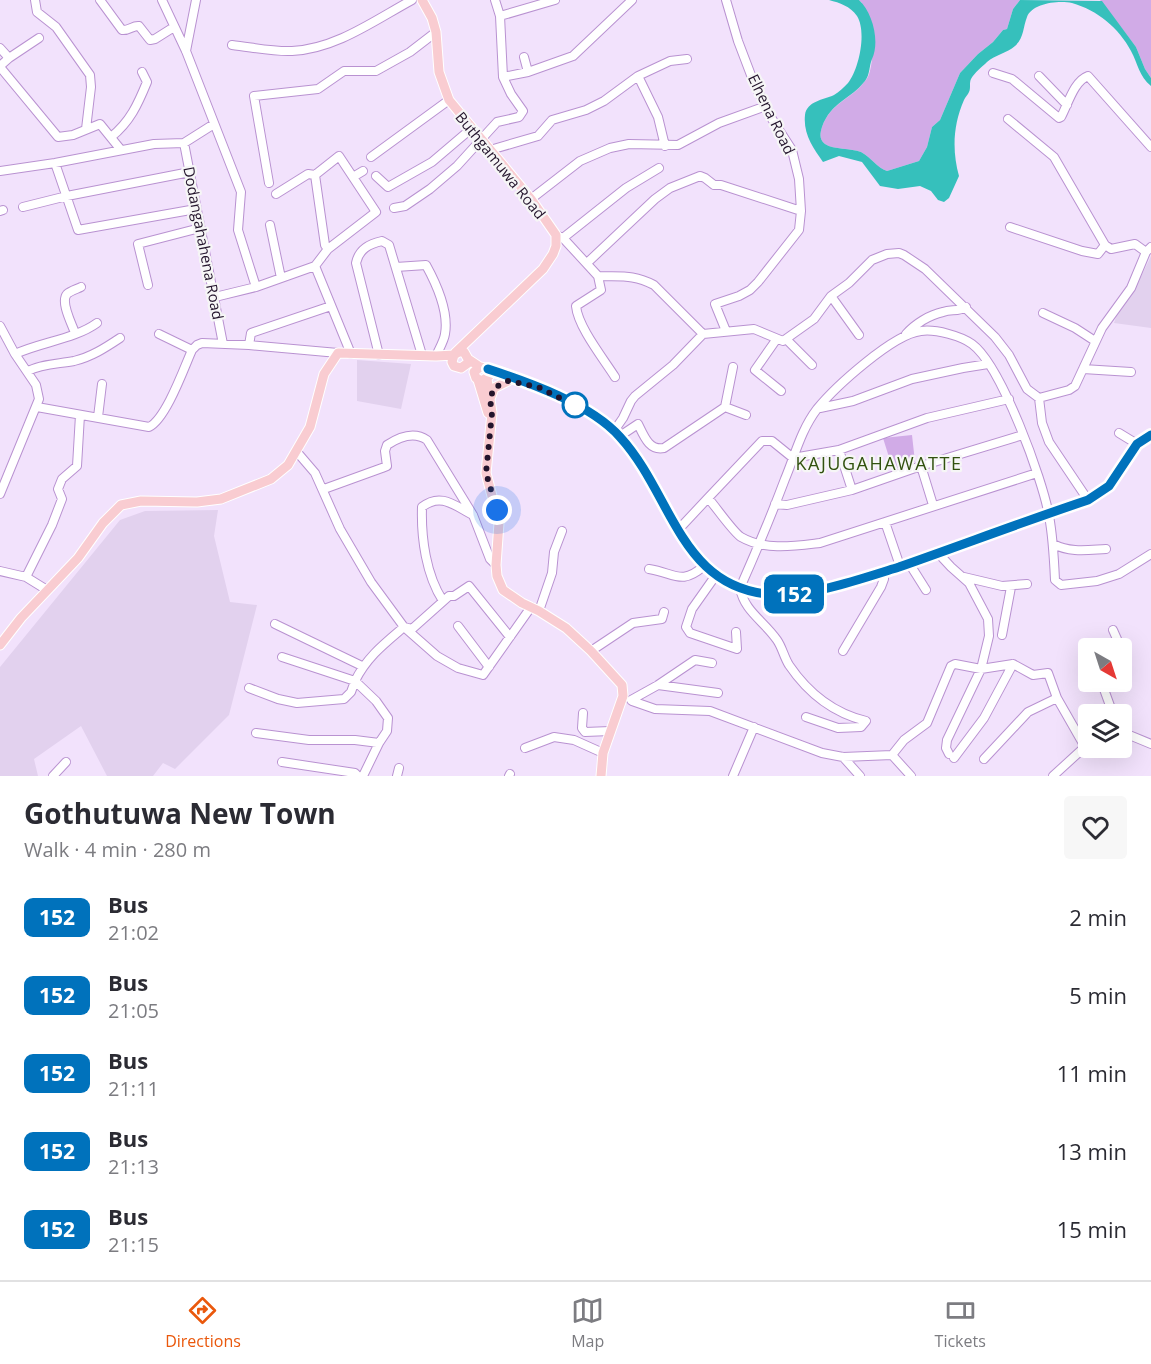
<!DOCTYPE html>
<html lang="en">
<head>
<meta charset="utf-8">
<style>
  :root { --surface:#fff; --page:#f7f7f7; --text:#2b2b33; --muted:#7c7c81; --line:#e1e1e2; --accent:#ea580c }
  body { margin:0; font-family:"Open Sans",sans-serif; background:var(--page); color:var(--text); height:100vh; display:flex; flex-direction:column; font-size:22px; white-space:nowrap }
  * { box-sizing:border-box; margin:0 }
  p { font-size:20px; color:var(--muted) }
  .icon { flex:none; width:33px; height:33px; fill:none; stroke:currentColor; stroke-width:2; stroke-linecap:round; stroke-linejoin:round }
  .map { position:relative; height:776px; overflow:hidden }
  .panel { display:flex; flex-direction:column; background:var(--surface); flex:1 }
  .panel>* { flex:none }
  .badge { padding:0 12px; border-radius:9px; font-size:21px; line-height:39px }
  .needle { width:39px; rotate:141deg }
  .controls { position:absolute; left:1078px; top:638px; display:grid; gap:12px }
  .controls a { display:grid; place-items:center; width:54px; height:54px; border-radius:6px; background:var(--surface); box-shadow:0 6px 24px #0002; font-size:30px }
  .you { position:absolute; width:30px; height:30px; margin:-15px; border:4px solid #fff; border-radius:50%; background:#1a73e8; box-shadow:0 0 0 9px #1a73e833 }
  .map>.badge { position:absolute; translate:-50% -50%; box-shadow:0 0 0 3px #fff }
  .round { display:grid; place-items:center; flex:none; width:63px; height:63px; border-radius:6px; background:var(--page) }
  .head { display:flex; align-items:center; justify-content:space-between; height:102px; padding:0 24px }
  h1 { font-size:28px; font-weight:700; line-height:45px }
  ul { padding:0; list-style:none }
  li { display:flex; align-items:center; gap:18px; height:78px; padding:0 24px }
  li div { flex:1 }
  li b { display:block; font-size:22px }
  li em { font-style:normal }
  li .badge { min-width:66px; font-weight:700; text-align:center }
  .tab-bar { display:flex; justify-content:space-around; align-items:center; height:84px; border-top:2px solid var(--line); background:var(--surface); font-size:16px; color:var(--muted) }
  .tab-bar a { display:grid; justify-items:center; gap:3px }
  .tab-bar .active { color:var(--accent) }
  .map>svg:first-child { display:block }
  .built { fill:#e2d1ee }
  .green { fill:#d1abe7 }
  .water { fill:#36c0bc }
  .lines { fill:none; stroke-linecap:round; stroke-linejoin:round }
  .minor-casing { stroke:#b992d1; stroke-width:10 }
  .major-casing { stroke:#fff; stroke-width:11 }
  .minor { stroke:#fff; stroke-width:8 }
  .major { stroke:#f9ccd1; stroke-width:9 }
  .line-casing { stroke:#fff; stroke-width:14 }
  .line { stroke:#0072bc; stroke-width:9 }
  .walk { stroke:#23142c; stroke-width:6; stroke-dasharray:0 10.8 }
  .stop-dot { fill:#fff; stroke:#0072bc; stroke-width:3 }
  .labels { text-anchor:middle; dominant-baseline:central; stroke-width:4.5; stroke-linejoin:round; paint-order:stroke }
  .street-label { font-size:15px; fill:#23142c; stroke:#f6f6f6 }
  .quarter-label { font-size:18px; letter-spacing:1.5px; fill:#31510e; stroke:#f6f6f6 }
</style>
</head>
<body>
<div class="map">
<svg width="1151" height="776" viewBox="0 0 1151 776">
  <rect width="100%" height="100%" fill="#f2e2fc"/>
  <path class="built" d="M1151 256V328L1114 323 1119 308 1138 283Z
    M357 360 411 364 401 409 357 401Z
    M218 510 214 536 230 602 257 605 229 715 175 769 163 763 153 776H107L81 726 34 759 38 776H0V667L120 520 145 511Z"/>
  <path class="green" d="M859 0H1020L1013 9 1007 29 1003 30 993 42 978 54 960 73 940 120 932 127 927 147 919 161 887 171C877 168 871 157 861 152 851 148 834 150 825 144 819 139 820 134 822 127 831 102 851 100 865 81 870 76 871 66 872 59L862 3Z
    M1100 0H1151V78L1145 69 1136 47Z
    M912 435 915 462 893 470 883 438Z"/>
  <path class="water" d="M829 0H859C873 13 880 42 872 59 869 66 870 75 865 81 850 100 831 102 822 127 820 134 819 139 825 144 834 150 851 148 861 152 871 157 877 168 887 171L919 161 927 147 932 127 940 120 960 73 978 54 993 42 1003 30 1007 29 1013 9 1020 0 1102 1 1136 47 1145 69 1151 78V86C1139 76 1138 64 1131 51 1119 28 1097 10 1072 3 1059 0 1032 3 1027 17 1023 27 1024 38 1015 46 1007 53 995 55 987 62 983 66 974 73 971 79 969 83 971 88 969 92 968 95 965 97 964 100 953 125 952 151 959 176L949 198 944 202 938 200 931 191 920 186 898 189 880 186 862 162 839 156 823 162C813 148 803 134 805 115 807 101 823 100 834 95 839 92 844 87 848 83 859 69 867 32 857 16 850 6 840 3 829 0Z"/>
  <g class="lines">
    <g class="minor-casing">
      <path id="minor" d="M35 0 37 12 56 27 90 75 91 87 86 129
        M100 0 122 30C129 31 133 25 139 26L150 40 155 39 174 27
        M162 0 186 51 241 192 238 230 256 287
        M726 0 738 41 754 83 772 119 792 150 799 179 801 211 799 230 758 282 750 290 739 296 715 304 726 331
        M500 16 555 0
        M232 45C251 47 273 52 292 51 336 49 375 20 412 0
        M0 48 9 58 0 66
        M186 51 196 0
        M524 57 528 72
        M9 58 39 38
        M0 67 58 137 73 135 100 124 121 150
        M993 73 1012 79 1059 118 1061 117C1068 104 1074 81 1088 76L1151 147
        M638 76 658 117 665 146
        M1039 76 1067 105
        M503 77 528 72 573 56 632 0
        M1008 119 1054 157 1105 245 1111 249 1135 244 1146 252
        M111 137C130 122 138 104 147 82L142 72
        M184 143 223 344
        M490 150 538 136 552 120 586 110 604 101 638 76 670 61 687 59
        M371 157 449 100
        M55 163 78 230 196 209
        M0 171 55 163 154 144 184 143 214 124
        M376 176 388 187 432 162 472 128
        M353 177 363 171
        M269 183 254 96 318 89 344 71H376L410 52 436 32
        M276 194 308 174 315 175
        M531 199 580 161 610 148 629 144 678 145 719 123 766 106
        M23 207 67 196 190 172
        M394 208 405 206 430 189 457 166 497 122 519 117 523 111 511 94 503 77 500 16 495 0
        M0 211 3 210
        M270 225 281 278
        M1010 227 1082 251 1098 254 1105 245
        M556 235 563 238 598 276C621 277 633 274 654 285L703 334 754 329 783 341 814 319 831 296 849 283 872 260 887 254 899 253 904 255 925 269 995 337 1009 355 1027 389 1039 398 1069 390 1075 386 1102 328 1131 288 1146 252 1151 247
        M563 238 626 188 659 168
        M587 263 655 199 670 188 700 176 705 178 714 185H721L801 211
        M315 266 351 354
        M396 267 426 265C437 285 449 311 445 334 444 341 439 349 436 356
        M598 276 601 290 576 306C578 327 603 358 615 377
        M148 285 138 244 200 228
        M831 296 859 335
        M215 297 256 287 315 266 328 249 376 212 339 156 315 175 325 245 328 249
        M1043 313 1075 328 1095 341
        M0 326 15 354 36 385 39 399 0 494
        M75 333C72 324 60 302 67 294 70 291 77 289 81 287
        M159 334 192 350
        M906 334C915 324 929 315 943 312 951 309 958 312 966 307
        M786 339 812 365
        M776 340 755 370 781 391
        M249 345 251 333 331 306
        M15 354C41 342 75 339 97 323
        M379 355 356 263C359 249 369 244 382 241L389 245 422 355
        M733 367 725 407 746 415
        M1083 369 1131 372
        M28 371C41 364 58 364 74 361 91 357 105 348 120 338
        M1039 398 1042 423 1049 442 1088 500
        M1009 399 927 418 839 450 793 458 772 441H762L708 498C716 507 733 532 741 537 765 551 795 546 820 543L1037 473
        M37 407 149 427C166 419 184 368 192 350L197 345 202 343 249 345 338 353
        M820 408 853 401 912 379 963 368 988 364
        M98 417 102 384
        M614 431 623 418 631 401 635 396 673 365 703 334
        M1119 433 1137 444
        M620 436 638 424C644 436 649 451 664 448L725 407
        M839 450 852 490
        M297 452 315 473 340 529 371 582 404 627 437 656 458 668 483 675 531 607
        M921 466 933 505
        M324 489 382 468 387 466 385 451 387 445C399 437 414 431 427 440L473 515 490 559 496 565
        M775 504 787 505 852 490 921 466 1023 435
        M885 522 900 566
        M678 530 708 498
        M1053 544C1071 553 1087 550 1106 549
        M938 553 951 567 969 583 988 619 989 636 981 669 947 740 946 748 949 754
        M909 563 926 590
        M649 569C675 573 681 586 704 566
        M0 571 26 577 47 590
        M716 575 692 609 686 627 690 633 737 649 736 632
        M26 577 52 525 62 499 58 489 62 479 77 466 80 415
        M964 577 1002 586 1027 584
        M443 601C426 575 421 538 422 507 441 492 455 506 473 515
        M539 611 552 573 554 552 562 531
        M275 624 362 666
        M458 626 489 667
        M1113 630 1121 648
        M1002 635 1011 587
        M1099 648 1118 641
        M591 651 633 623 662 619 664 612
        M843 651 881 587 884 579V572
        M1122 651 1127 664
        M1101 681 1113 714
        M658 685 695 660 712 663
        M249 688 278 699 297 703 344 699 351 692 355 681 282 657
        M631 700 658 685 718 693
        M632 701 655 709 710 711 822 753 843 757 892 755 904 740 927 723 951 666 955 664 981 669 1013 664 1033 675 1048 673 1057 698 1085 747
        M583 713 582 728 585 732 610 731
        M806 717 838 728 861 727 866 721C833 713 808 693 789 665 784 657 782 647 777 640 764 621 744 611 740 588 756 552 771 516 785 479 795 455 801 430 817 409 835 387 893 334 921 331 936 329 961 336 972 344 1001 365 1043 480 1049 516 1053 537 1054 558 1055 580L1061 585 1097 581 1119 574 1151 554
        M1122 732 1151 744
        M256 733 309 740H355L379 743
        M525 748 554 737 574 740 603 753
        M892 755 911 776
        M843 757 860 776
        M954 758 984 718 1013 664
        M984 759 1028 712 1057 698
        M282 762 355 773 358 776
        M53 776 66 762
        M363 776 379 743 387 731 388 718 376 701 355 681C367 657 384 644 404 627L412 629 449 596H454L469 586 510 637
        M397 776 399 768
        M509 776 510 774
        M733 776 754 727
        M1053 776 1088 744"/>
    </g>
    <g class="major-casing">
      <path id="major" d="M422 0 432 18 436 32 439 72 449 100 531 199 556 235V246L553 254 543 269 455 353
        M468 359V363L461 368 454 366 452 362 454 355 459 352H464L468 359 480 367
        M487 369 489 376 482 381 476 378 474 372 480 367C515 373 598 410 621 437 673 499 684 597 785 595 797 594 809 591 820 589 858 580 893 569 929 556 982 537 1035 518 1088 500L1109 486 1137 444 1151 435
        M487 379 492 413 486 473 499 523 496 565 497 576 503 590 522 603 539 611 566 628 591 651 622 685 623 696 603 753 601 776
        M478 380 488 413
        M490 399 494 388 508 381
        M0 645 21 618 78 558 103 523 121 505 141 501 197 502 221 499 271 479 288 465 310 427 324 374 338 353 436 356 454 355"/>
    </g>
    <use href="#minor" class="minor"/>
    <use href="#major" class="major"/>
  </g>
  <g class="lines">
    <g class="line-casing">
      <path id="line" d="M488 369C528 382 591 404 620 437 675 497 680 596 784 595 817 594 867 577 899 567 962 545 1025 521 1088 500L1109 486 1137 444 1151 435"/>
    </g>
    <use href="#line" class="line"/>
    <path class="walk" d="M497 510 486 473 492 413 490 399 494 388 508 381 538 387 582 409 575 405"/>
  </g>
  <circle class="stop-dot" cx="575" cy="405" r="12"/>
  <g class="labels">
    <g class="street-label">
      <text transform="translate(772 114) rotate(64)">Elhena Road</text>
      <text transform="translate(501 165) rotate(51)">Buthgamuwa Road</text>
      <text transform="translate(204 243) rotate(79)">Dodangahahena Road</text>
    </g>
    <g class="quarter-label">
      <text x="879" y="463">KAJUGAHAWATTE</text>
    </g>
  </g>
</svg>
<div class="controls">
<a><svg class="needle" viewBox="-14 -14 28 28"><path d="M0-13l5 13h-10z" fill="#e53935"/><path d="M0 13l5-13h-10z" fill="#7c7c81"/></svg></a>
<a><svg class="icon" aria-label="layers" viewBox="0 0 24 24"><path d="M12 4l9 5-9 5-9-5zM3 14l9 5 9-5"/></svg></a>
</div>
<div class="you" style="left:497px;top:510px"></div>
<b class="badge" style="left:794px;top:594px;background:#0072bc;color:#fff">152</b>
</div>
<section class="panel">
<div class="head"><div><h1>Gothutuwa New Town</h1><p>Walk · 4 min · 280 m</p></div><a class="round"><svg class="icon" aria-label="heart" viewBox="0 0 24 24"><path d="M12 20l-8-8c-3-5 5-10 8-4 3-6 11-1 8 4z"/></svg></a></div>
<ul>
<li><span class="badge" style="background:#0072bc;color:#fff">152</span><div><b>Bus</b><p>21:02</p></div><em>2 min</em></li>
<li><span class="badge" style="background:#0072bc;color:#fff">152</span><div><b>Bus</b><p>21:05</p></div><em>5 min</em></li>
<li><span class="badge" style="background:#0072bc;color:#fff">152</span><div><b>Bus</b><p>21:11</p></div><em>11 min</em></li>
<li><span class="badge" style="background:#0072bc;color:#fff">152</span><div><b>Bus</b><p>21:13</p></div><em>13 min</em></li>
<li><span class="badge" style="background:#0072bc;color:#fff">152</span><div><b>Bus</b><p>21:15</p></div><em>15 min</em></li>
</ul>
</section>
<nav class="tab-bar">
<a class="active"><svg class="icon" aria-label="directions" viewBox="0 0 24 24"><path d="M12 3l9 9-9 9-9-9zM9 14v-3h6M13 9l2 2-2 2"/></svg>Directions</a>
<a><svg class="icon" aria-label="map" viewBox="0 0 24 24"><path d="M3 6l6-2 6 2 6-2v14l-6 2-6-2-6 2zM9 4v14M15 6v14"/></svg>Map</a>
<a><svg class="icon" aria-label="tickets" viewBox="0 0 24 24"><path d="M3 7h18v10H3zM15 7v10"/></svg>Tickets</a>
</nav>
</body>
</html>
